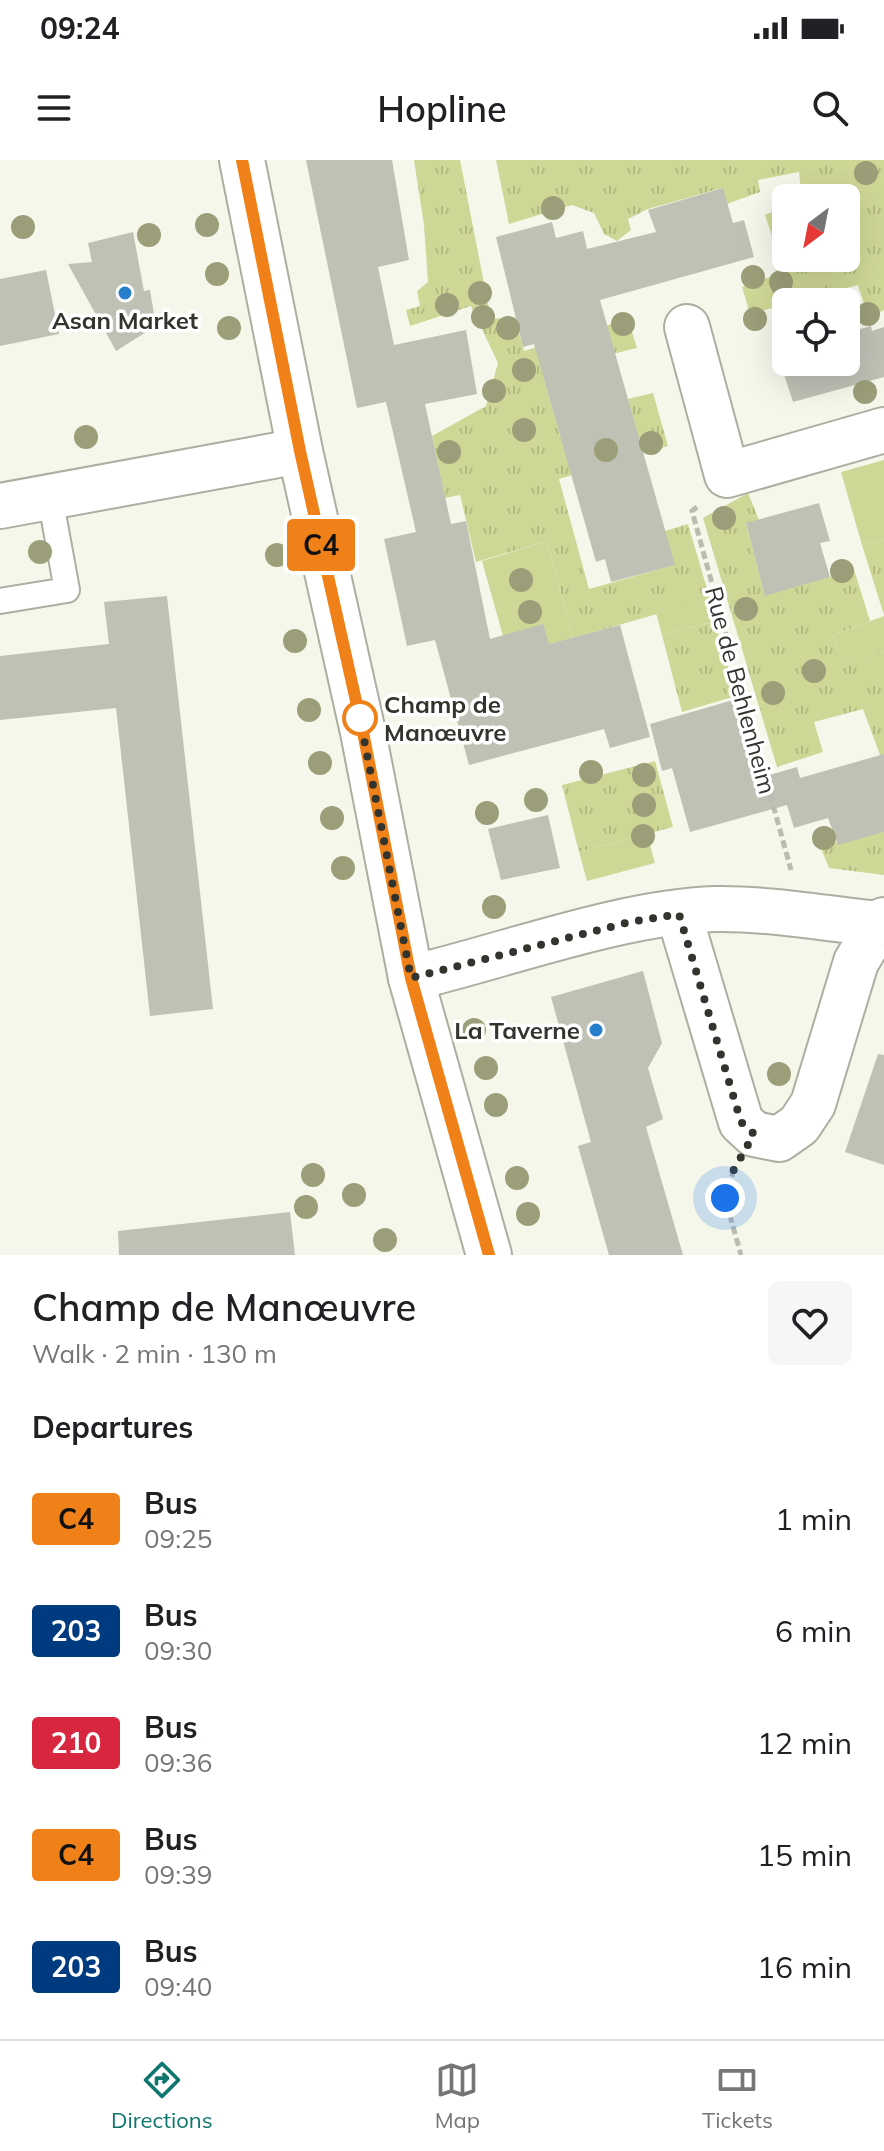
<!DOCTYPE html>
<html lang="en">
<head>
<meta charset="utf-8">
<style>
  :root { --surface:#fff; --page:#f6f6f6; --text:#202124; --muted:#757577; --line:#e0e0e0; --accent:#0f766e }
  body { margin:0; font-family:Mulish,sans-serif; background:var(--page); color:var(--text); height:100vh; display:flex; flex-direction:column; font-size:30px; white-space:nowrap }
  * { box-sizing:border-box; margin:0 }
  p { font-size:26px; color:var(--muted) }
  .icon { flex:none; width:44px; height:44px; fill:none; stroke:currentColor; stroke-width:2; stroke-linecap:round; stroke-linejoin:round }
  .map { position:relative; height:1095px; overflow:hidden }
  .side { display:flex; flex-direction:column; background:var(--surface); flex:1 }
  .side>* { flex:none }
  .badge { padding:0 16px; border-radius:6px; font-size:28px; line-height:52px }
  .needle { width:52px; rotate:212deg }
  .tools { position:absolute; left:772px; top:24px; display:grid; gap:16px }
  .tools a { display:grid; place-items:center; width:88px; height:88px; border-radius:12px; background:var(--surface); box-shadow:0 8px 32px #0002; font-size:40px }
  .you { position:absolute; width:40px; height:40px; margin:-20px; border:6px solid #fff; border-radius:50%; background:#1a73e8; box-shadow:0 0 0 12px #1a73e833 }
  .map>.badge { position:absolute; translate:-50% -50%; box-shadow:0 0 0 4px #fff }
  h2 { padding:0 32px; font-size:30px; line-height:72px }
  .round { display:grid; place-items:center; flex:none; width:84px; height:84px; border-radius:12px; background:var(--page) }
  .summary { display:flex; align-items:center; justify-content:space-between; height:136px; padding:0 32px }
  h1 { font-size:38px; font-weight:600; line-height:60px }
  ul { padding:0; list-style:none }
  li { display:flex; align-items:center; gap:24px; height:112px; padding:0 32px }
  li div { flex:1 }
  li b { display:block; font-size:30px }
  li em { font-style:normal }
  li .badge { min-width:88px; font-weight:700; text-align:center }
  .status { display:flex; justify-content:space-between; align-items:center; height:56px; padding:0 40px; background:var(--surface); direction:ltr }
  .status svg { height:22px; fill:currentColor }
  header { display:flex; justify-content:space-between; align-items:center; height:104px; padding:0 32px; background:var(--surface); font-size:36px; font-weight:600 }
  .dock { display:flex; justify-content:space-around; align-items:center; height:112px; border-top:2px solid var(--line); background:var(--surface); font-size:22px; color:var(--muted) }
  .dock a { display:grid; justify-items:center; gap:4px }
  .dock .on { color:var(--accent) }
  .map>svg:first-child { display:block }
  .grass { fill:url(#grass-tufts) }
  .garden { fill:#cfd797 }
  .building { fill:#bfc1b5 }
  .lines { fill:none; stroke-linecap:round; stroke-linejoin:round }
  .service-casing { stroke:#adaea2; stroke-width:28 }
  .minor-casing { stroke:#adaea2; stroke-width:48 }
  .secondary-casing { stroke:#adaea2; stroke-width:48 }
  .path { stroke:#babbb1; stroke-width:5; stroke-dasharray:8 4; stroke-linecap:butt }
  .service { stroke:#fff; stroke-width:24 }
  .minor { stroke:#fff; stroke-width:44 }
  .secondary { stroke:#fff; stroke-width:44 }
  .tree { fill:#9b9e78 }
  .line-casing { stroke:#fff; stroke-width:18 }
  .line { stroke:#f08118; stroke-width:12 }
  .walk { stroke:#34342f; stroke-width:8; stroke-dasharray:0 14.4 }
  .poi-dot { fill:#257fcc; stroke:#fff; stroke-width:3 }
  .stop-dot { fill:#fff; stroke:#f08118; stroke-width:4 }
  .labels { text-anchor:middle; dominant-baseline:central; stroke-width:7; stroke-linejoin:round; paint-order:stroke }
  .poi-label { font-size:24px; font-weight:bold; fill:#34342f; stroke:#fff }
  .street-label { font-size:24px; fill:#34342f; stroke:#fff }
  .stop-label { font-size:24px; font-weight:bold; fill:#34342f; stroke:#fff; text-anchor:start }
</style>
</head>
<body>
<div class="status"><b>09:24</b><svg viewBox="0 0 49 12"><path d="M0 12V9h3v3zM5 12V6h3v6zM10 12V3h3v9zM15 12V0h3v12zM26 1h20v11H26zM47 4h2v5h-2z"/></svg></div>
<header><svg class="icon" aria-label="menu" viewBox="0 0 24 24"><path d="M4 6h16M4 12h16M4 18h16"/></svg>Hopline<svg class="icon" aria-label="search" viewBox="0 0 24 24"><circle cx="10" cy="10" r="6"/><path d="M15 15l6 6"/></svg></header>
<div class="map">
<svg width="884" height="1095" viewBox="0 0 884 1095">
  <defs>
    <pattern id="grass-tufts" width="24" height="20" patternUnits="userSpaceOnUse" patternTransform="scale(2)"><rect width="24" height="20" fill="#cfd797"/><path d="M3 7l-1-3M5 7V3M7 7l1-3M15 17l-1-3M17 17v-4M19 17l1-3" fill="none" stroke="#b2b982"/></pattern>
  </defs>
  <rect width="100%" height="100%" fill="#f5f7ea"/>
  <path class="grass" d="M414 0H460L491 159 515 157 524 191 628 159 637 188 542 211 560 276 595 266H635L628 239 653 233 668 286 559 319 589 429 674 405 665 371 688 364 710 439 573 478 547 381 476 402 460 335 445 338 432 276 486 246 498 203 471 146 410 166 406 150 420 146 417 131 428 122 424 65Z
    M496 0H884V150L869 159 858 125 750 154 742 127 784 112 765 55 786 46V98H846V38H802L799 12 758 20 760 32 727 44 722 28 648 49 628 59 631 70 617 81 604 74 594 53 572 45 509 64Z
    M748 333 759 360 746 364 765 435 830 417 853 406 870 461 833 475 844 505 884 491V606L863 549 814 562 823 592 777 607 703 358Z
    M884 380V455L862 385Z
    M715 461 736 536 682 552 662 475Z
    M655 601 673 667 579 692 562 625Z
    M884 672V715L829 708 820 686Z"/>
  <path class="garden" d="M884 300V380L862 385 841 312Z
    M547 381 573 478 549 484 503 476 482 401Z
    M710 439 715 461 662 475 656 453Z
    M884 456V491L844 506 833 475Z
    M647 674 655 703 587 721 579 692Z"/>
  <path class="building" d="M306 0H392L409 100 378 107 394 185 466 170 477 234 425 244 451 364 466 361 490 479 543 464 549 484 620 465 650 577 610 588 604 569 469 605 435 480 407 486 384 379 416 372 386 242 357 248Z
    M723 28 733 63 744 60 754 97 600 140 675 405 611 422 605 399 596 402 534 184 523 187 496 77 552 62 556 78 583 71 587 89 656 72 648 50Z
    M133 72 144 131 150 130 156 166 116 191 68 104 92 102 88 83Z
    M46 110 59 174 0 186V119Z
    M871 166 872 171 884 167V217L793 242 777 193 786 191V202H846V173Z
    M819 343 830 381 820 383 830 417 765 436 746 363Z
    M167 436 213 849 150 856 116 548 0 560V496L109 484 104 442Z
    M740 538 766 616 797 607 800 618 884 594V672L838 685 828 658 794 668 787 645 690 672 672 608 662 611 650 564Z
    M548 655 560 708 501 720 488 669Z
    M643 811 662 883 648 908 663 959 646 967 683 1095H609L578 986 591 982 551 837Z
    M878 894 884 895V1005L845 992Z
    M290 1052 295 1095H119L118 1071Z"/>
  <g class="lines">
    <g class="service-casing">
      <path id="service" d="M0 441 67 430 50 337"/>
    </g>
    <g class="minor-casing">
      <path id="minor" d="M687 167 727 315 884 270
        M0 346 300 291
        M679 754 741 962 754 974 779 979 799 965 813 944 856 802 879 764
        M411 818C504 796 621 752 715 749 768 748 826 759 879 764L884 760"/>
    </g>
    <g class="secondary-casing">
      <path id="secondary" d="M242 0 300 291 363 572 411 818 489 1095"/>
    </g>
    <path class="path" d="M697 347 692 351 791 710
      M734 1009 725 1038 741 1095"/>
    <use href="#service" class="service"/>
    <use href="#minor" class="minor"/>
    <use href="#secondary" class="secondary"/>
  </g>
  <g class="tree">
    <circle cx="866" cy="13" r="12"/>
    <circle cx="553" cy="48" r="12"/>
    <circle cx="207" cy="65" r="12"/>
    <circle cx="23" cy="67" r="12"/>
    <circle cx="149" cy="75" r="12"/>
    <circle cx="217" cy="114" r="12"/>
    <circle cx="753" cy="117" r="12"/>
    <circle cx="781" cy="122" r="12"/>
    <circle cx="480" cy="133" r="12"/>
    <circle cx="447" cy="145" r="12"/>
    <circle cx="868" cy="154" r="12"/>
    <circle cx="483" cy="157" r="12"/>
    <circle cx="755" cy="159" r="12"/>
    <circle cx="623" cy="164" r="12"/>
    <circle cx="229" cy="168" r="12"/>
    <circle cx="508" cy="168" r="12"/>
    <circle cx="524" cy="210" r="12"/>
    <circle cx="494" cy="231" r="12"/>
    <circle cx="865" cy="232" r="12"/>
    <circle cx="524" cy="270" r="12"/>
    <circle cx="86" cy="277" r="12"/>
    <circle cx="651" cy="283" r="12"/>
    <circle cx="606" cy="290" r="12"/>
    <circle cx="449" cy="292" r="12"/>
    <circle cx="724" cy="358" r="12"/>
    <circle cx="40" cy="392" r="12"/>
    <circle cx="277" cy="395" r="12"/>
    <circle cx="842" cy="411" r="12"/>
    <circle cx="521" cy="420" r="12"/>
    <circle cx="746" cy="449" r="12"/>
    <circle cx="530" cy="452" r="12"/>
    <circle cx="295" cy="481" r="12"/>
    <circle cx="814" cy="511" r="12"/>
    <circle cx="773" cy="533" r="12"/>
    <circle cx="309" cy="550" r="12"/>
    <circle cx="320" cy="603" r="12"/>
    <circle cx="591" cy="612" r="12"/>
    <circle cx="644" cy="615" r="12"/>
    <circle cx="536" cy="640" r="12"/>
    <circle cx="644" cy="645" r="12"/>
    <circle cx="487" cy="653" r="12"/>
    <circle cx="332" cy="658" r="12"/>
    <circle cx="643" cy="676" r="12"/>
    <circle cx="824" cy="678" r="12"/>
    <circle cx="343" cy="708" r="12"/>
    <circle cx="494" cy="747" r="12"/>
    <circle cx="474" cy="870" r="12"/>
    <circle cx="486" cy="908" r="12"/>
    <circle cx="779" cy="914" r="12"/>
    <circle cx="496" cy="945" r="12"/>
    <circle cx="313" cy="1015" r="12"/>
    <circle cx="517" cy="1018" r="12"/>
    <circle cx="354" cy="1035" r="12"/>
    <circle cx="306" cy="1047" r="12"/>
    <circle cx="528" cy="1054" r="12"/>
    <circle cx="385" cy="1080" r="12"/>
  </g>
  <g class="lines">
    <g class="line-casing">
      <path id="line" d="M242 0 300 291 363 572 411 818 489 1095"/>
    </g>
    <use href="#line" class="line"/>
    <path class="walk" d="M360 558 358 549 411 818 630 762 679 754 741 962 754 974 732 1013 725 1038"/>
  </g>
  <g class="poi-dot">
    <circle cx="125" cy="133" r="8"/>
    <circle cx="596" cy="870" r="8"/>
  </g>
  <circle class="stop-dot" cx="360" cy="558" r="16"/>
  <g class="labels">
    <g class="poi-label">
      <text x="125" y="160">Asan Market</text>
      <text x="580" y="870" text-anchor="end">La Taverne</text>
    </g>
    <g class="street-label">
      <text transform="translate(741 530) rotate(75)">Rue de Behlenheim</text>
    </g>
    <g class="stop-label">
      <text x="384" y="544">Champ de<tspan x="384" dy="28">Manœuvre</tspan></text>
    </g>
  </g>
</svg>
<div class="tools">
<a><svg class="needle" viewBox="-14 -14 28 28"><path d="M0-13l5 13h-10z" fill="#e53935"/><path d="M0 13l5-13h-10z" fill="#757577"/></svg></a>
<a><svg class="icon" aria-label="locate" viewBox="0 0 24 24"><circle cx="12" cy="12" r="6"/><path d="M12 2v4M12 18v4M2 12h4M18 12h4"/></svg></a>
</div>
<div class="you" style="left:725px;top:1038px"></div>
<b class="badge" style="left:321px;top:385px;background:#f08118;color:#111">C4</b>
</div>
<section class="side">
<div class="summary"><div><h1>Champ de Manœuvre</h1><p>Walk · 2 min · 130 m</p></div><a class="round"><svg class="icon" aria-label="heart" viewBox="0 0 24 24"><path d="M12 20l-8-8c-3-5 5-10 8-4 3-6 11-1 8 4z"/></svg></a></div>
<h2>Departures</h2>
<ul>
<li><span class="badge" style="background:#f08118;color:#111">C4</span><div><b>Bus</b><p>09:25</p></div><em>1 min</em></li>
<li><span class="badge" style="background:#003b80;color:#fff">203</span><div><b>Bus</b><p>09:30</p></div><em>6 min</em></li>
<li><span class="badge" style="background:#d7263d;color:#fff">210</span><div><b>Bus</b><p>09:36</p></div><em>12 min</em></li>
<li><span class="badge" style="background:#f08118;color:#111">C4</span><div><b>Bus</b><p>09:39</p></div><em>15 min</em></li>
<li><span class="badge" style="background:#003b80;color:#fff">203</span><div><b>Bus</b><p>09:40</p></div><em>16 min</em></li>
</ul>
</section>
<nav class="dock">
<a class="on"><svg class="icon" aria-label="directions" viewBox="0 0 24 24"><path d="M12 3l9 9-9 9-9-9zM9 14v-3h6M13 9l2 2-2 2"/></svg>Directions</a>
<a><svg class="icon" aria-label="map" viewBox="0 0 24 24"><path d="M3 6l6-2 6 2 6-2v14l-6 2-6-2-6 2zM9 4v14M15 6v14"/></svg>Map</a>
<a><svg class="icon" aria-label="tickets" viewBox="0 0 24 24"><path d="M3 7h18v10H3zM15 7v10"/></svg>Tickets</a>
</nav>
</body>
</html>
